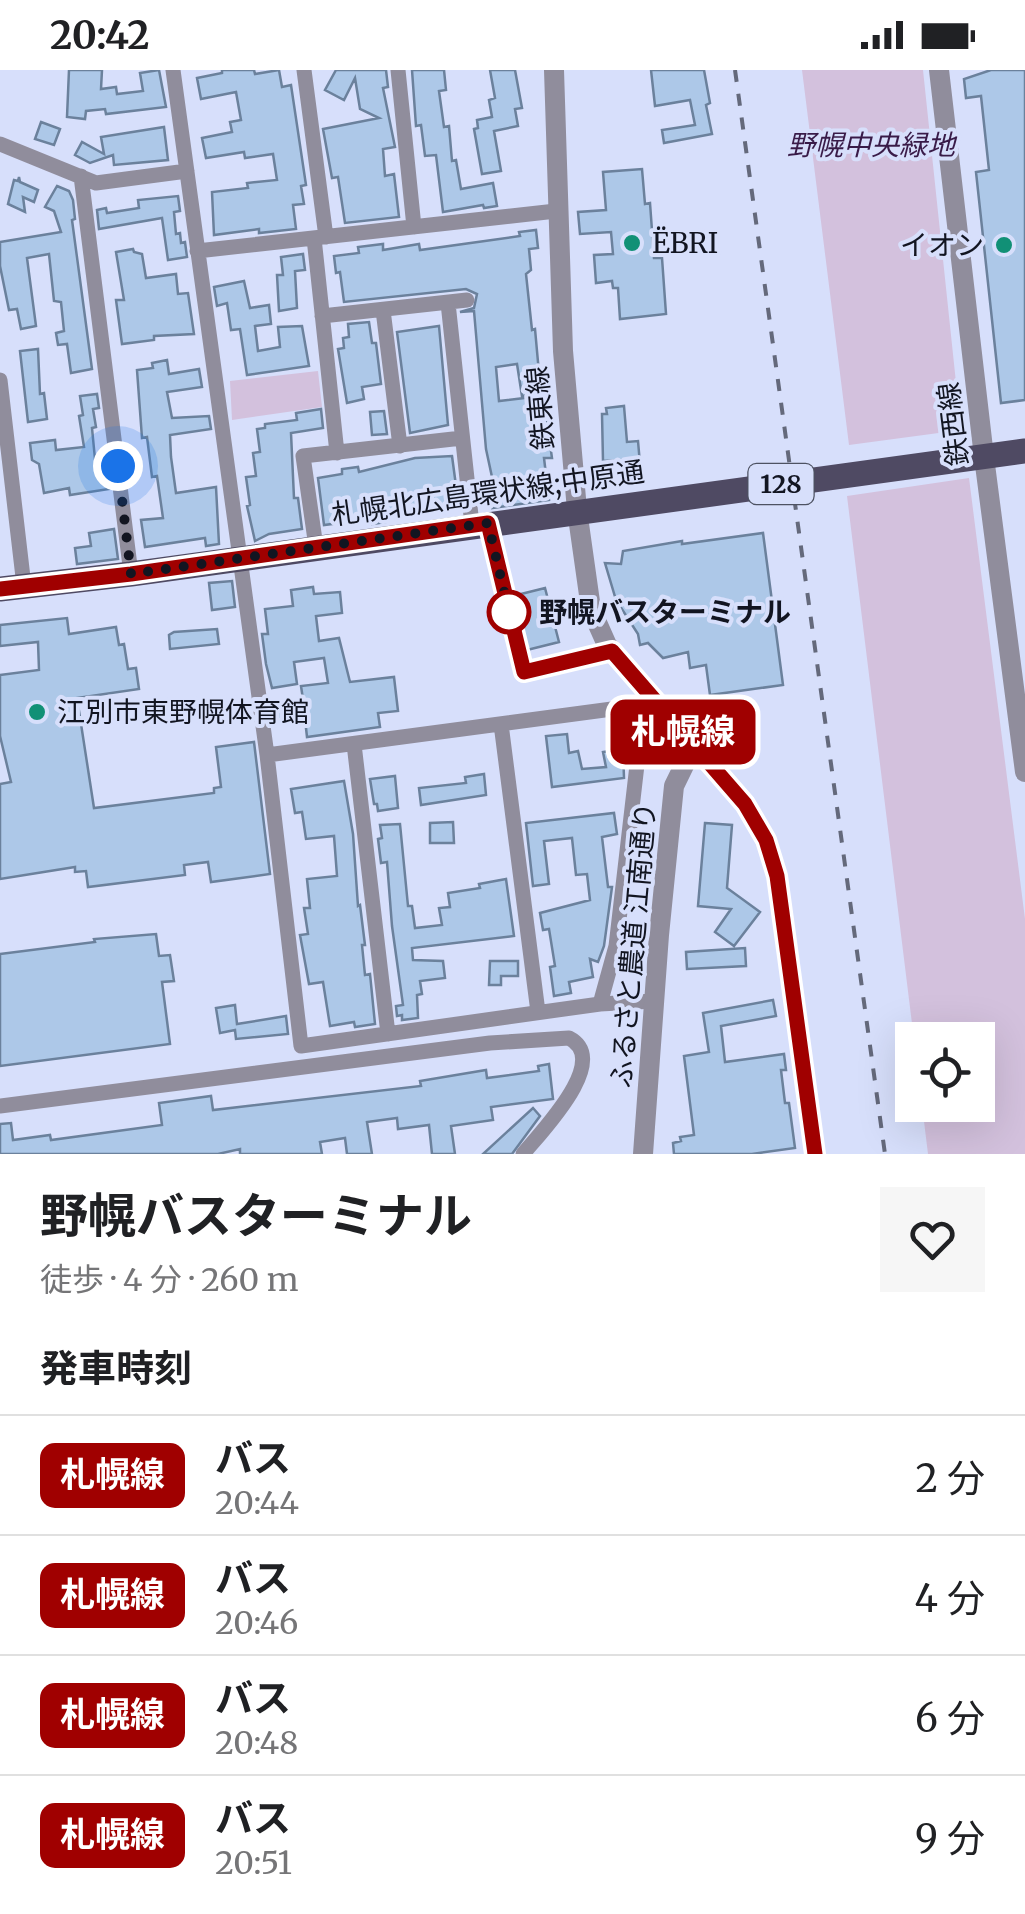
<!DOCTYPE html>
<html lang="ja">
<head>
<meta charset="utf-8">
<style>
  :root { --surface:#fff; --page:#f6f6f6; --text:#202124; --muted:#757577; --line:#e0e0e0 }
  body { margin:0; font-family:Merriweather,"Noto Sans JP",serif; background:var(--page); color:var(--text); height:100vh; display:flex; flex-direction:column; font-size:38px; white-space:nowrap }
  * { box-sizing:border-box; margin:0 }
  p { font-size:32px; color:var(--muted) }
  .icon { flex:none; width:55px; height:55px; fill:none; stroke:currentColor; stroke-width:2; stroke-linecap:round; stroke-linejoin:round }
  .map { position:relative; height:1084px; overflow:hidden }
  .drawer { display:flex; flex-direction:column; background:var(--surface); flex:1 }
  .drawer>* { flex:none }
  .badge { padding:0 20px; border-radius:15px; font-size:35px; line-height:65px }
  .tools { position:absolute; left:895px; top:952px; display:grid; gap:20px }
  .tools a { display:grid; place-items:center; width:100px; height:100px; border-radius:0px; background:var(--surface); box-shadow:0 10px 40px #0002; font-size:50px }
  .you { position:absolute; width:50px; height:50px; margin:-25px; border:8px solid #fff; border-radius:50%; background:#1a73e8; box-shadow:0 0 0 15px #1a73e833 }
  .map>.badge { position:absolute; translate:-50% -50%; box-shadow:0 0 0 5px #fff }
  h2 { padding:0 40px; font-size:38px; line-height:90px }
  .round { display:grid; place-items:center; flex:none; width:105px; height:105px; border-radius:0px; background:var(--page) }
  .overview { display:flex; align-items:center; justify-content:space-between; height:170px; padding:0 40px }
  h1 { font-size:48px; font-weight:700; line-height:75px }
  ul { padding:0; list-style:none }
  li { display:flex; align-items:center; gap:30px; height:120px; padding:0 40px; border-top:2px solid var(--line) }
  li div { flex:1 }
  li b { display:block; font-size:38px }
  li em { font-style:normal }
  li .badge { min-width:110px; font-weight:700; text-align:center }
  .status { display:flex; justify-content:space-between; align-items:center; height:70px; padding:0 50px; background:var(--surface); direction:ltr }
  .status svg { height:28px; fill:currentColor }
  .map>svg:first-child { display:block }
  .green { fill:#d3c1dd }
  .building { fill:#adc8e8; stroke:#6b819c; stroke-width:2.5 }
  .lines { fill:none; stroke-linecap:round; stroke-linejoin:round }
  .service { stroke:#908d9c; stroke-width:8 }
  .minor { stroke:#908d9c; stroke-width:15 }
  .tertiary { stroke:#908d9c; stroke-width:20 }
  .primary { stroke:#4f4a63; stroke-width:25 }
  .rail { stroke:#64697b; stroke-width:4; stroke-dasharray:12 12; stroke-linecap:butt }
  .line-casing { stroke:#fff; stroke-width:22 }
  .line { stroke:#a00000; stroke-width:15 }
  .walk { stroke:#121521; stroke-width:10; stroke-dasharray:0 18 }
  .poi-dot { fill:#119076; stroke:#d7dffb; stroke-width:4 }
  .stop-dot { fill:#fff; stroke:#a00000; stroke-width:5 }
  .labels { text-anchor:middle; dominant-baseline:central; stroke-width:8; stroke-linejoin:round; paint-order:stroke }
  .shield { fill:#d7dffb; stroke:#4d5262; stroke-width:2.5 }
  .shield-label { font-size:25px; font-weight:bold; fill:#121521 }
  .park-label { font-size:28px; font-style:italic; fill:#391b48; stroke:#d7dffb }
  .poi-label { font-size:28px; fill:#121521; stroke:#d7dffb; text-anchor:start }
  .street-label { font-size:28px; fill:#121521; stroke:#d7dffb }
  .stop-label { font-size:28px; font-weight:bold; fill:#121521; stroke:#d7dffb; text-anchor:start }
</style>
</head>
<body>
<div class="status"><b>20:42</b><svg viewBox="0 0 49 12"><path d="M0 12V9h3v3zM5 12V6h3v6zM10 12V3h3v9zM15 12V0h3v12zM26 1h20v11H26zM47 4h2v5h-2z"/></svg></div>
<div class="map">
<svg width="1025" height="1084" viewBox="0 0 1025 1084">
  <rect width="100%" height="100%" fill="#d7dffb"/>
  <path class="green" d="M802 0H923L961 360 849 375Z
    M318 301 322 337 232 350 230 311Z
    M969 408 1025 849V1084H928L922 1035H978V970H914L847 426Z"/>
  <path class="building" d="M69 0H102L101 19 116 17 117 24 143 21 140 3 159 0 166 37 106 44 105 39 86 41 85 49 67 47Z
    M222 0H254L255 4 279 0 282 17 291 15 306 115 301 116 304 134 293 135 296 159 259 163V159L214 165 212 122 248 118 247 113 277 110 273 84 245 88 244 82 206 88 202 68 232 62 230 52 241 50 236 22 201 29 197 8 222 3Z
    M336 0H386L388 17 383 18 395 77 383 79 385 106 394 104 399 147 345 153 338 107 332 108 323 59 379 48 360 39 355 8 344 30 325 20Z
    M412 0H444L446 20 439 21 444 57 449 56 452 91 456 90 461 119 493 113 497 136 484 138 483 135 443 142 436 85 425 86 421 55 416 56Z
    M490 0H515L522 38 515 39 518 56 494 61 501 101 482 104 474 59 478 58 477 50 492 47 489 30 495 28Z
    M651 0H704L710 33 706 35 712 64 664 73 662 60 695 55 690 30 655 36Z
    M991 0H1025V330L1001 333 976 102 989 100 981 26 966 28 964 9Z
    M41 52 60 59 54 75 35 69Z
    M164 57 168 90 114 95 113 85 90 93 75 85 82 72 104 84 101 67Z
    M642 99 645 134 650 133 654 188H662L666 244 620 249 618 218H613L612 211 596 213 594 185 613 184 611 162 580 164 578 142 606 140 603 102Z
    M19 107 20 112 38 120 34 132 23 127 25 142 8 134 14 110 18 111Z
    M57 116 69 121 73 130 75 149 72 150 92 299 71 303 67 274 58 275 56 263 64 261 61 232 54 231 49 184 27 188 36 256 21 259 17 239 9 240 0 196V172L61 162 54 141 45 137Z
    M178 126 180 141 174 142 176 164 180 163 181 173 185 172 187 187 168 190 162 148 99 159 97 140 106 138 107 143 139 138 138 130Z
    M536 160 538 178 529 179 531 200 526 204 532 260 535 259 539 303H543L546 323 522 326 517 294 496 297 499 331 533 327 536 347 546 346 552 388H544L549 430 492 438 489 422 495 421 486 379 474 241 460 242 474 238 477 224 466 219 344 232 340 202 336 203 334 186 359 183 358 177 383 174V180L419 174 420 180 520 166 519 162Z
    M133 179 134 182 142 184 146 208 176 204 178 224 188 223 194 264 154 266V270L122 274 116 230H124L116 182Z
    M303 184 305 200 295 201 297 238 279 241 277 205H283L281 187Z
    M244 211 250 238 269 235 271 254 255 256 258 281 280 277 278 257 302 256 309 296 247 305 240 259 231 260 227 233 217 236 214 217Z
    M369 252 372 273H376L381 314 362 317 364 329 347 333 338 279 344 278 343 268 349 267 348 254Z
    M439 256 448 355 410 363 397 262Z
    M38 279 40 324 44 323 47 349 28 352 20 281Z
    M167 290 169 304 199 299 202 317 167 322 172 348 209 346 211 359 170 365 171 387 176 423 216 417 219 474 206 476 205 468 145 477 141 450 163 448 157 406 152 407 147 367 142 368 137 300 153 298 152 293Z
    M97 324 99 338 93 339 96 357 92 358 95 389 105 388 109 419 70 425 69 418 44 423 39 394 32 390 30 373 55 370 56 380 84 377 79 346 83 345 80 326Z
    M624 336 627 372 638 371 640 394 622 396V390L603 391 602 344H607L606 338Z
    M321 339 323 358 291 363 294 428H298L302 459 269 464 255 471 247 436 250 435 246 407 256 406 253 383 260 382 257 359 265 358V354L297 350 296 343Z
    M384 341 387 364 372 365 370 342Z
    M452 386 459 438 444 440 443 436 389 443 385 446 386 452 372 454 371 449 324 455 318 408 342 404V399L358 397 359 402 415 388Z
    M114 459 118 489 77 494 75 478 91 476 89 463Z
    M763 463 783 615 710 625 706 595 690 598 688 582 663 588 648 573 640 575 638 564 616 530 605 493 621 494 623 481 682 471V474Z
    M232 511 235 537 212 540 209 513Z
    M313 517 314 524 340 522 342 543 316 546 319 571 339 568 350 612 394 607 398 641 378 643 380 657 307 667 305 649 274 653 272 640 304 636 301 616 328 613 324 588 294 592 297 614 272 618 266 594 262 564H268L265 539 293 536 291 520Z
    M545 518 559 572 527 580 513 526Z
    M67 548 69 564 116 557 119 575 124 574 128 599 136 598 139 619 77 628 94 738 214 723V718L221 717 216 677 254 672 270 804 211 812 208 792 184 795 185 805 88 817 86 801 75 802V797L0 809V714L11 712 0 666V605L39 600 38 572 0 576V555Z
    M217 559 219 574 170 579 169 565 174 562Z
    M567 664 569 683 578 681 582 699 606 697 603 682 623 679 624 708 552 717 546 666Z
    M484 704 486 725 421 735 419 718 466 713 465 707Z
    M395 706 398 738 378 741 377 734H374L370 709Z
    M344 711 353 764 358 836 360 835 365 875H362L365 905 370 904 375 954 355 957 354 952 330 956 323 912 309 914 300 865 308 864 304 838H310L307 809 337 806 334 766 306 769 302 742 295 743 291 719Z
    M614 743 617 764 602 767 608 817H612L604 876 598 892 590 889 593 907 569 912 571 923 554 926 550 897 555 896 549 859 543 860 540 843 590 830 587 804 576 805 572 768 544 771 549 814 533 816 526 753Z
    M453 752 454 773H430V753Z
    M705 753 732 755 727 818 760 842 734 876 715 862 731 839 698 836Z
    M400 754 408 836H412L415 858 442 855 439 838 450 837 448 823 480 818 479 814 506 809 514 866 412 878 413 890 443 891 445 908 420 911 422 924 417 925 418 948 402 950V945L397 946 396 936 403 935 392 856 387 792 381 793 378 769 382 768 380 755Z
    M156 864 159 886 170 885 174 911 162 912 170 974 0 996V884L95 872 94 869Z
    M745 878 746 896 687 899 686 882Z
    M490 891H518V906H501V915H489Z
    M773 930 776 946 721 956 725 992 784 984 786 1000H781L785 1033H789L795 1078 752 1084H674L673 1073 681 1071 680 1067 694 1065 684 986 709 982 703 943Z
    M235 935 237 954 286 946 288 964 236 969 235 960 220 963 216 938Z
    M549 994 553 1029 491 1037 493 1050 451 1056 455 1084H432L429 1055 398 1059 397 1048 367 1052 372 1084H347L345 1068 320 1072 322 1084H240V1079L218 1084H0V1054L11 1053 13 1070 50 1065 51 1070 162 1055 159 1033 211 1026 213 1040 421 1016 420 1011 486 1000 487 1008 539 1001 538 996Z
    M533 1038 540 1046 512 1084H483Z"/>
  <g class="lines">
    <path class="service" d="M489 457 524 602 608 582"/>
    <path class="minor" d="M173 0 267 685 301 976 600 934 654 931
      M304 0 326 167
      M398 0 414 157
      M0 74 96 113 187 101
      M81 106 131 504
      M314 168 337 383
      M197 181 556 141
      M448 233 472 455
      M383 240 400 376
      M322 246 467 230
      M0 310 24 516
      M316 477 303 386 462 368
      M501 654 538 942
      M354 674 388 964
      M267 685 657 633
      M600 934 616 876 637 695 627 637
      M0 1036 490 973 569 968C612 990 541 1062 523 1084"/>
    <path class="tertiary" d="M554 0 563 281 577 440 591 539 607 575 745 734 766 770 777 806 815 1084
      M939 0 984 387 1025 702
      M643 1084 659 865 674 716 694 675"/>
    <path class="primary" d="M0 519 131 504 1025 381"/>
    <path class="rail" d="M735 0 885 1084"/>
  </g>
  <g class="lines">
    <g class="line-casing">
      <path id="line" d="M0 519 131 504 488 453 524 602 612 581 745 734 766 770 777 806 815 1084"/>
    </g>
    <use href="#line" class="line"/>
    <path class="walk" d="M118 396 131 504 488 453 509 542"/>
  </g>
  <g class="poi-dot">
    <circle cx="632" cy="173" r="10"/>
    <circle cx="1004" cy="175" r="10"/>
    <circle cx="37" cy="642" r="10"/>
  </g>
  <circle class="stop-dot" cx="509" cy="542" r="20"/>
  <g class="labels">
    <rect class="shield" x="748.5" y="394" width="65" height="40" rx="8"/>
    <g class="shield-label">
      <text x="781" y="414">128</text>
    </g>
    <g class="park-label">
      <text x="871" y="75">野幌中央緑地</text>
    </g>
    <g class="poi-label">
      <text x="652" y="173">ËBRI</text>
      <text x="984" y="175" text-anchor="end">イオン</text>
      <text x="57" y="642">江別市東野幌体育館</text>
    </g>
    <g class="street-label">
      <text transform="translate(540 338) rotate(-95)">鉄東線</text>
      <text transform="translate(953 354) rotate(-97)">鉄西線</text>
      <text transform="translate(488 423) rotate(-8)">札幌北広島環状線;中原通</text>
      <text transform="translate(633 875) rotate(-85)">ふるさと農道 江南通り</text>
    </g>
    <g class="stop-label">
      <text x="539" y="542">野幌バスターミナル</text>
    </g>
  </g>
</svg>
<div class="tools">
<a><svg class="icon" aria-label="locate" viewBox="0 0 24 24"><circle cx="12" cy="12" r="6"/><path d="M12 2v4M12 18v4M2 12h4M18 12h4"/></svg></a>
</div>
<div class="you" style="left:118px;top:396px"></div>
<b class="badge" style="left:683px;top:662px;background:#a00000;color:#fff">札幌線</b>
</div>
<section class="drawer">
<div class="overview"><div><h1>野幌バスターミナル</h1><p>徒歩 · 4 分 · 260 m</p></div><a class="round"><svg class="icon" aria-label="heart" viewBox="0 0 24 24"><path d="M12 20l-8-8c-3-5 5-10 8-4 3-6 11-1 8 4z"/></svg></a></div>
<h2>発車時刻</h2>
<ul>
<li><span class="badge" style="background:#a00000;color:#fff">札幌線</span><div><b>バス</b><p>20:44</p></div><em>2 分</em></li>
<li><span class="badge" style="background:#a00000;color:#fff">札幌線</span><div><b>バス</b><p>20:46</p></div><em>4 分</em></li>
<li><span class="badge" style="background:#a00000;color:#fff">札幌線</span><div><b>バス</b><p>20:48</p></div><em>6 分</em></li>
<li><span class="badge" style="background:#a00000;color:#fff">札幌線</span><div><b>バス</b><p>20:51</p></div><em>9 分</em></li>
</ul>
</section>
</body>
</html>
